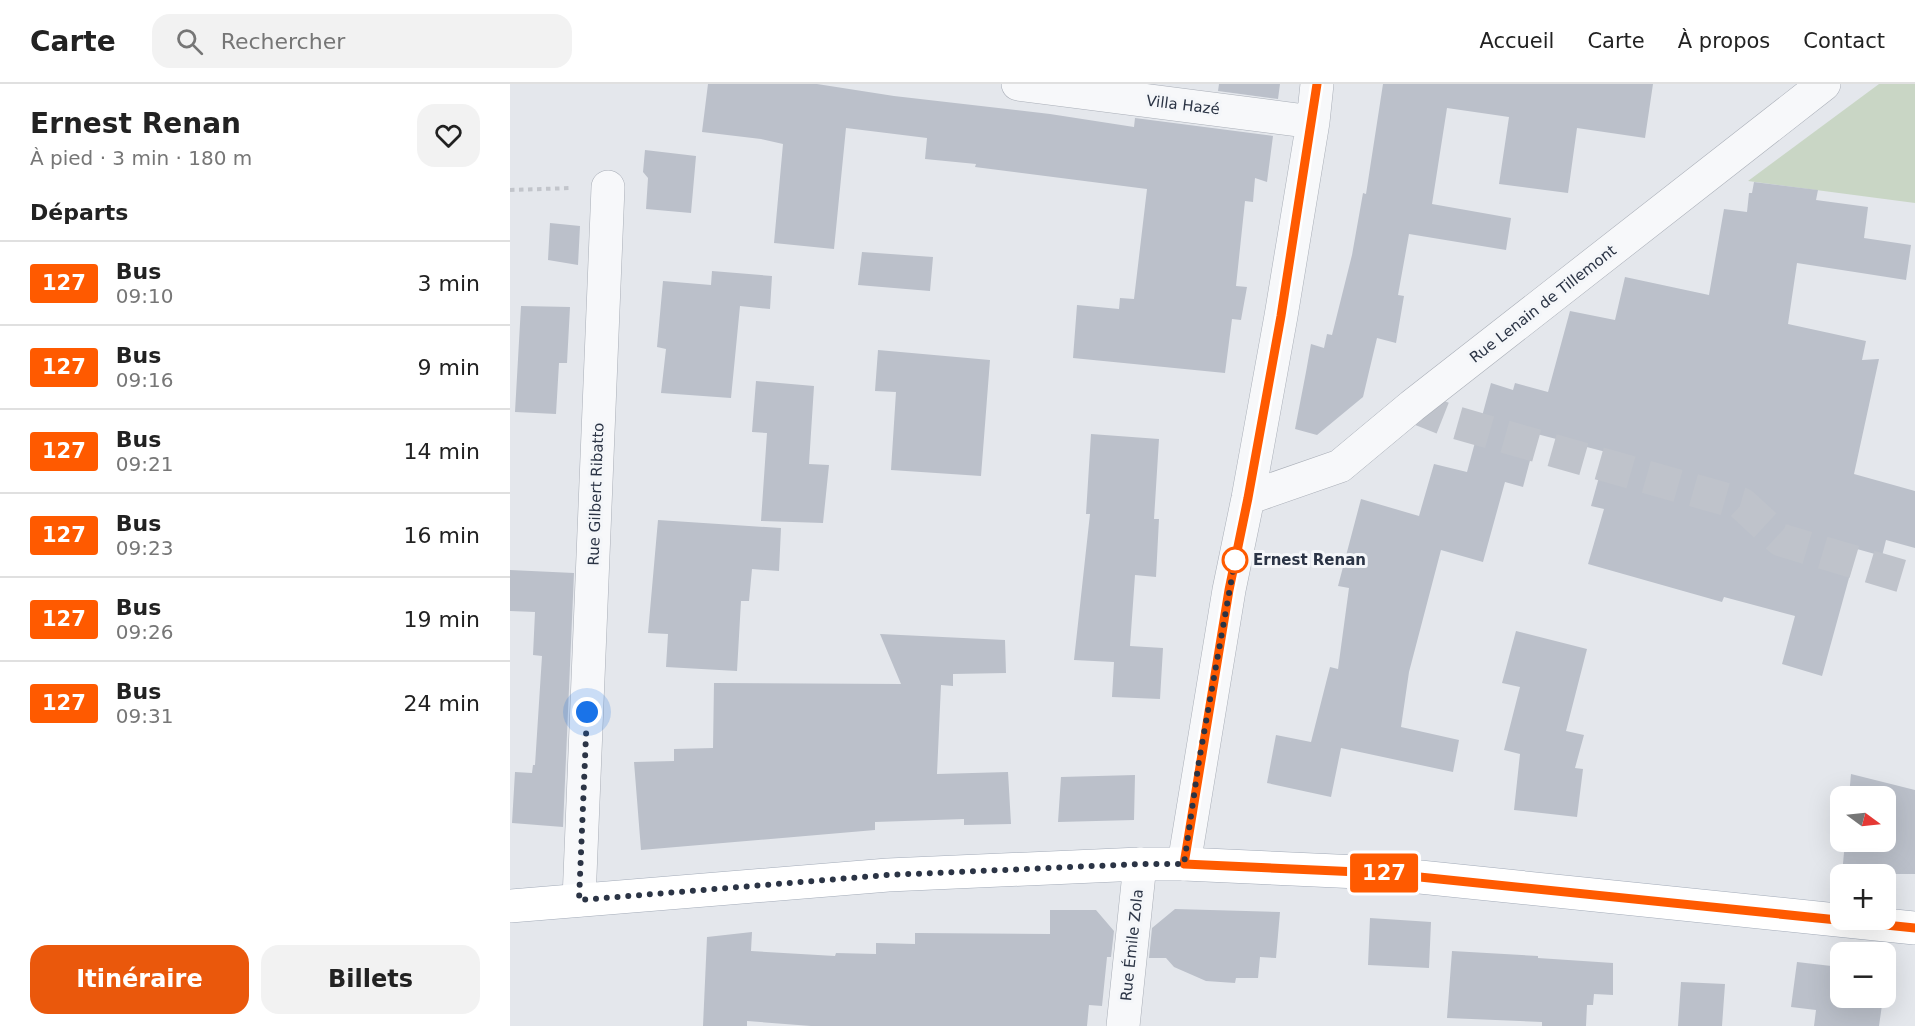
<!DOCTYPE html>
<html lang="fr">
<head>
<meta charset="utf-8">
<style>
  :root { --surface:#fff; --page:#f2f2f2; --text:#222; --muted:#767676; --line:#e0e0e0; --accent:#ea580c }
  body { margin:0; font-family:"DejaVu Sans",sans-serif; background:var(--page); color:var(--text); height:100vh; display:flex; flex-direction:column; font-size:22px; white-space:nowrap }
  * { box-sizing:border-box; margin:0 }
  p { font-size:20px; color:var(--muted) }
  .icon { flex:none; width:33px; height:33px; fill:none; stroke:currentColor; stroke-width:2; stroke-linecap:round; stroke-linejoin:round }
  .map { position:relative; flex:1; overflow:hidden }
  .details { display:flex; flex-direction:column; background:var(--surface); width:510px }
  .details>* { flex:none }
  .badge { padding:0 12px; border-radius:4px; font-size:21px; line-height:39px }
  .needle { width:39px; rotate:105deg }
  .controls { position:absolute; left:1320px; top:702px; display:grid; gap:12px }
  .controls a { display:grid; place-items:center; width:66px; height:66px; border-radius:12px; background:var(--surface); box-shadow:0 6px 24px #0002; font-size:30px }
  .you { position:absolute; width:30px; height:30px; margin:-15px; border:4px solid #fff; border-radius:50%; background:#1a73e8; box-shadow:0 0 0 9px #1a73e833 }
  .map>.badge { position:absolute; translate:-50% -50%; box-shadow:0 0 0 3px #fff }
  h2 { padding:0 30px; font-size:22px; line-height:54px }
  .round { display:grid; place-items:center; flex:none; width:63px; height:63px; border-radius:18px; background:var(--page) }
  .summary { display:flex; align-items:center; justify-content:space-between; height:102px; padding:0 30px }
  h1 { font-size:28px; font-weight:700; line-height:45px }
  .action { display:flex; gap:12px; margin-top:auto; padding:12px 30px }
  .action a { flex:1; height:69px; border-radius:18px; background:var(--accent); color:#fff; font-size:24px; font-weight:700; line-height:69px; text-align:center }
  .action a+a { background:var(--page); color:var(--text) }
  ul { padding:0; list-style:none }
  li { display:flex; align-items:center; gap:18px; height:84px; padding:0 30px; border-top:2px solid var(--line) }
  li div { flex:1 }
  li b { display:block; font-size:22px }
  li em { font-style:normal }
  li .badge { min-width:66px; font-weight:700; text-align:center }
  header { display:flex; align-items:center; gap:36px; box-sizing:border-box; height:84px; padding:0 30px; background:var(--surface); border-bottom:2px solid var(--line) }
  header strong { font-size:28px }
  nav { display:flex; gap:33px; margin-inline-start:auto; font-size:21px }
  .search { width:420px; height:54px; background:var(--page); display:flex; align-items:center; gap:15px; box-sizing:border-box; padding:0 21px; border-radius:18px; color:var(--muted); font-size:22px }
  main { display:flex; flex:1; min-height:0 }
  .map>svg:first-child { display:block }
  .green { fill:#c9d6c5 }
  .building { fill:#bbc0ca }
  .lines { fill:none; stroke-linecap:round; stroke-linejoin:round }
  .minor-tunnel { stroke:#bfc3cb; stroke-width:33; stroke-dasharray:33 16; stroke-linecap:butt }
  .minor-casing { stroke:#a9aeb7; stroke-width:34 }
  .major-casing { stroke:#a3abb8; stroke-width:34 }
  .path { stroke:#c2c5cb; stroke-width:4; stroke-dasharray:4.5 4.5; stroke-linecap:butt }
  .minor { stroke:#f7f8fa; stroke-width:33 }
  .major { stroke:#fff; stroke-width:33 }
  .line-casing { stroke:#fff; stroke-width:14 }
  .line { stroke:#ff5a00; stroke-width:9 }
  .walk { stroke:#2b3445; stroke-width:6; stroke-dasharray:0 10.8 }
  .stop-dot { fill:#fff; stroke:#ff5a00; stroke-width:3 }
  .labels { text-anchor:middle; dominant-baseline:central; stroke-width:6; stroke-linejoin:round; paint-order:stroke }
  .street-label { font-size:15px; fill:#2b3445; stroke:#f4f6f9 }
  .stop-label { font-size:15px; font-weight:bold; fill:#2b3445; stroke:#f4f6f9; text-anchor:start }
</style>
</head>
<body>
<header>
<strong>Carte</strong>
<div class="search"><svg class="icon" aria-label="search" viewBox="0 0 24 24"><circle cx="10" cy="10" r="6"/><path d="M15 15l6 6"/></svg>Rechercher</div>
<nav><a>Accueil</a><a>Carte</a><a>À propos</a><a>Contact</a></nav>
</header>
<main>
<section class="details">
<div class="summary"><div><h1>Ernest Renan</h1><p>À pied · 3 min · 180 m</p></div><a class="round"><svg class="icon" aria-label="heart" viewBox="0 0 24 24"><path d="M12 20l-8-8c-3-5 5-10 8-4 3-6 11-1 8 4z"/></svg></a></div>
<h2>Départs</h2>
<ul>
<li><span class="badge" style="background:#ff5a00;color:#fff">127</span><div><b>Bus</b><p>09:10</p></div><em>3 min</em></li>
<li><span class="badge" style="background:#ff5a00;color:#fff">127</span><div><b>Bus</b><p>09:16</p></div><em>9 min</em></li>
<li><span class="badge" style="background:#ff5a00;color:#fff">127</span><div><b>Bus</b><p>09:21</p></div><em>14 min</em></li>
<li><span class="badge" style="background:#ff5a00;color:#fff">127</span><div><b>Bus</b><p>09:23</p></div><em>16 min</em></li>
<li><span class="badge" style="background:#ff5a00;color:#fff">127</span><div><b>Bus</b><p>09:26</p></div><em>19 min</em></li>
<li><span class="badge" style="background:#ff5a00;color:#fff">127</span><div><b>Bus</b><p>09:31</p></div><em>24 min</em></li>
</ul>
<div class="action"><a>Itinéraire</a><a>Billets</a></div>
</section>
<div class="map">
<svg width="1405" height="942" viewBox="0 0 1405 942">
  <rect width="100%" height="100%" fill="#e4e7ec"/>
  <path class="green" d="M1369 0H1405V119L1238 97Z"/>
  <path class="building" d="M198 0H307L384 12 540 30 624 43 625 34 763 52 757 98 745 94 743 118 735 117 726 202 737 203 731 236 722 235 715 289 563 274 567 221 609 225 610 214 624 215 637 105 465 83 466 80 415 75 417 54 336 44 324 165 264 159 273 60 251 55 192 48Z
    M709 0H770L768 15 708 7Z
    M873 0H1143L1135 54 1067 44 1058 109 989 100 999 33 937 24 922 120 1001 134 996 166 899 150 888 211 894 212 886 259 867 254 853 313 807 351 785 345 796 288 801 260 814 264 817 250 822 251 842 171 853 109 856 110Z
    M135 66 186 72 181 129 136 125 138 94 133 88Z
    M1244 98 1308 106 1306 116 1358 123 1354 154 1401 161 1396 196 1287 179 1278 240 1356 257 1352 276 1369 275 1344 390 1405 407V464L1376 456 1372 472 1347 465 1312 592 1272 580 1285 532 1214 513 1212 518 1078 480 1094 425 1081 422 1096 368 1027 350 1013 403 995 398 973 478 931 466 899 588 891 643 949 656 943 688 831 664 821 713 757 699 766 651 801 658 820 583 828 585 839 504 828 502 851 415 909 432 924 380 957 388 981 299 1003 306 1005 299 1038 308 1060 227 1105 236 1115 193 1199 211 1214 125 1237 128 1239 109H1242Z
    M40 139 70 142 68 181 38 176Z
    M352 168 423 173 420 207 348 201Z
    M202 187 262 192 260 225 230 222 221 314 151 309 156 265 147 263 153 197 201 201Z
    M11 222 60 223 57 279H49L46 330 5 328Z
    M368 266 480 276 471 392 381 386 386 308 365 307Z
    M246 297 304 302 299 380 319 381 313 439 251 437 257 349 242 348Z
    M581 350 649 355 644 435H649L646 493 625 491 620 562 653 564 650 615 602 613 604 578 564 576 580 430H576Z
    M148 436 271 444 269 487 242 485 239 517H231L227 587 156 583 158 550 138 549Z
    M0 486 64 489 53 743 2 739 5 688 22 689 23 681H25L32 572 23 571 25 528 0 527Z
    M1006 547 1077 565 1056 647 1074 651 1065 684 1073 685 1067 733 1004 726 1010 670 994 666 1010 603 992 599Z
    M370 550 495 556 496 589 443 590V602L431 601 427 690 498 688 501 740 454 741V735L365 738V746L131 766 124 678 164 677V665L203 664 204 599 391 600Z
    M1341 690 1405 706V790H1332L1335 758H1376V712H1339Z
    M625 691 624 736 548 738 551 693Z
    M665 825 770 828 766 874 750 873 748 894H726L725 899 696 897 664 883 656 874H639L642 844Z
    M540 826H586L604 847 601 873H597L592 922 579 921 577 942H301L237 937V942H193L197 853 242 848 241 867 325 872 326 869 366 870V859L405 860V849L540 850Z
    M860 834 921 838 919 884 858 881Z
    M942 867 1028 872V874L1103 879V911L1084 910 1083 921H1077L1076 942H1032V938L937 934Z
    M1287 878 1330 883V914H1373L1369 942H1304L1306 926 1281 923Z
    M1171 898 1215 900 1212 942H1168Z"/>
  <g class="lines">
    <path class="minor-tunnel" d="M902 322 940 337 1232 420 1271 456 1405 496"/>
    <g class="minor-casing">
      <path id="minor" d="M508 0 803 38
        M738 414 830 382 902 322 1314 0
        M674 780 719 506 738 414 771 232 803 38 807 0
        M69 816 98 103
        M613 942 630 780"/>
    </g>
    <g class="major-casing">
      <path id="major" d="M0 822 378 791 630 780H674L871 789 1405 844"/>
    </g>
    <path class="path" d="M0 106 62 104"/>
    <use href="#minor" class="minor"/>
    <use href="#major" class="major"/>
  </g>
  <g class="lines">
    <g class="line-casing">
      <path id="line" d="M807 0 771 232 738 414 719 506 674 780 871 789 1405 844"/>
    </g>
    <use href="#line" class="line"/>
    <path class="walk" d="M77 628 69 816 378 791 630 780H674L689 677 725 476"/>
  </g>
  <circle class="stop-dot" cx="725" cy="476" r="12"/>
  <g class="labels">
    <g class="street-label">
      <text transform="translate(673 21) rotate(7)">Villa Hazé</text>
      <text transform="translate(1033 220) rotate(-38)">Rue Lenain de Tillemont</text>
      <text transform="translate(86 410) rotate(-88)">Rue Gilbert Ribatto</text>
      <text transform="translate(622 861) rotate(-84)">Rue Émile Zola</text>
    </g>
    <g class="stop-label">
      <text x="743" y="476">Ernest Renan</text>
    </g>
  </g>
</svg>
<div class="controls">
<a><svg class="needle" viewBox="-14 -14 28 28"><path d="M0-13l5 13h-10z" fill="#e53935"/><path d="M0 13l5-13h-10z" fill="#767676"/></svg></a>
<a>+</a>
<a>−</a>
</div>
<div class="you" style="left:77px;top:628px"></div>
<b class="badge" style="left:874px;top:789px;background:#ff5a00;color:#fff">127</b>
</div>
</main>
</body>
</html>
